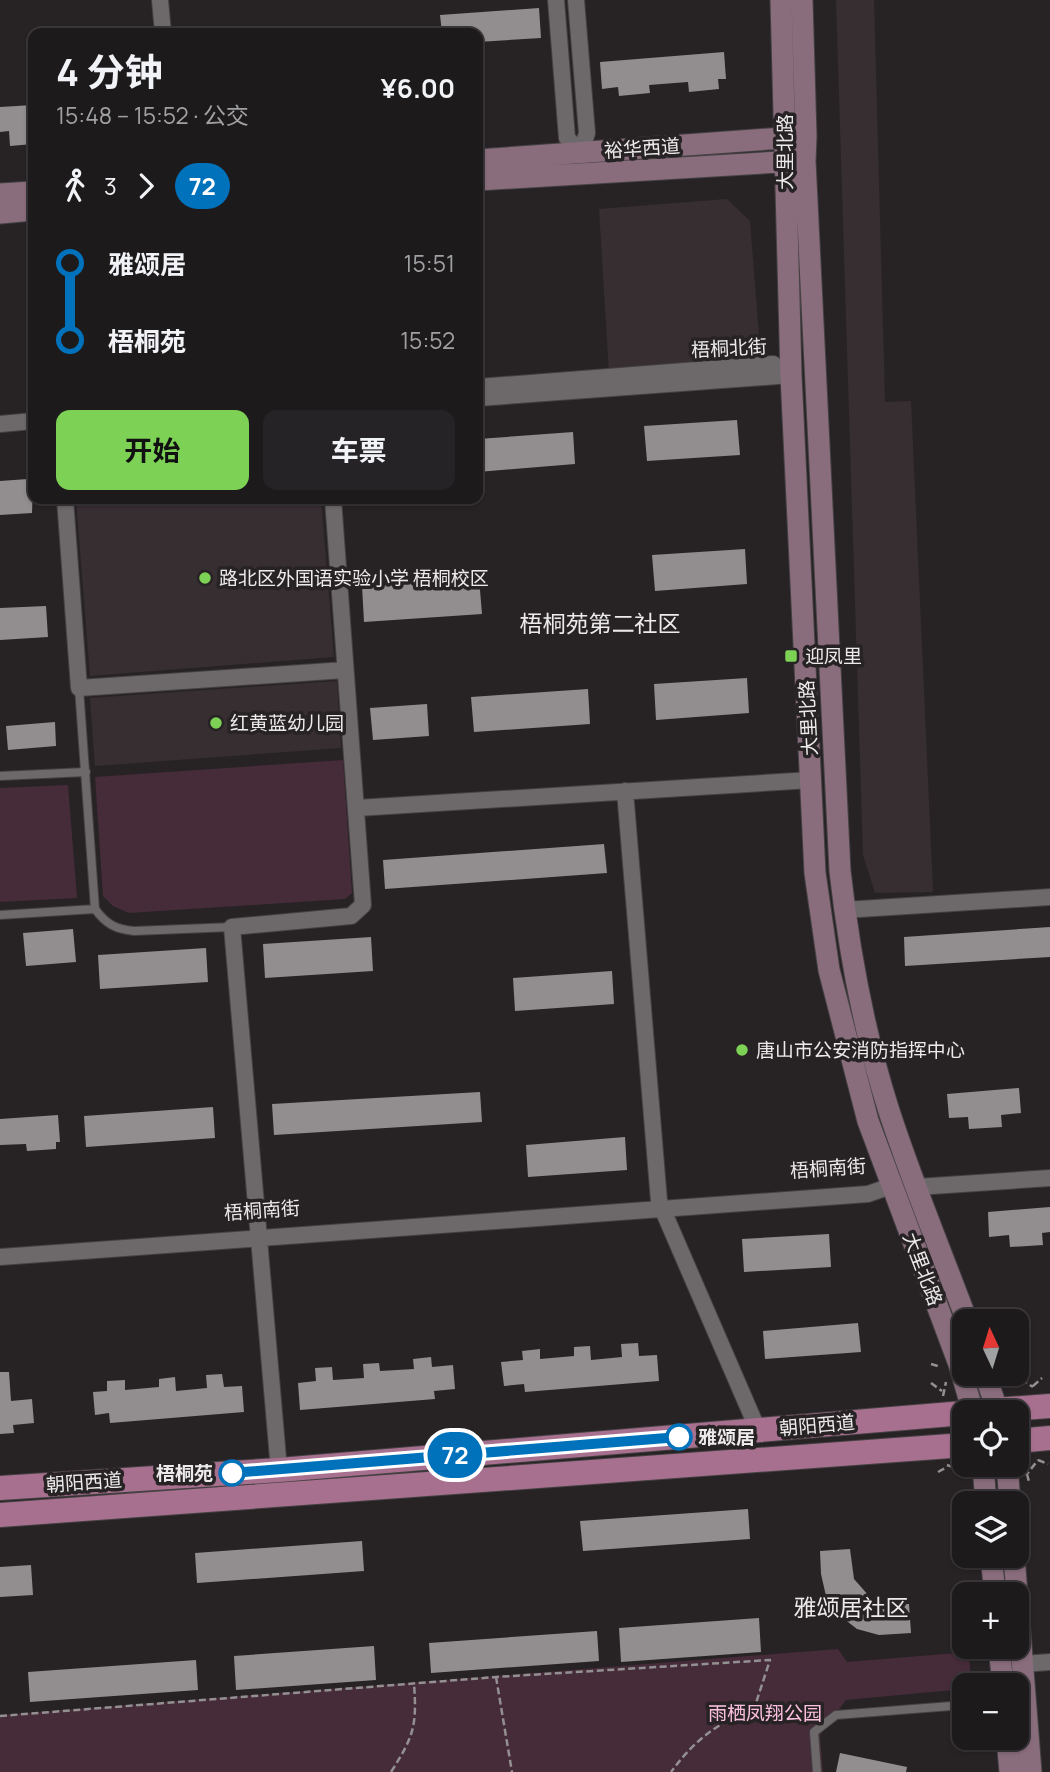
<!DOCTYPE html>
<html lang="zh">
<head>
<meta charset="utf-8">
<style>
  :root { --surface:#1d1a1c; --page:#252325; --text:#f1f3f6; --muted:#a0a1a3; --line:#3b383b; --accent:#7dd154 }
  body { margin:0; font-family:Manrope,"Noto Sans SC",sans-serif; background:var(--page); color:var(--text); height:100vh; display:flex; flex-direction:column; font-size:26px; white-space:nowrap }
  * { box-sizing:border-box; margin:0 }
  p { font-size:23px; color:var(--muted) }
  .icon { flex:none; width:38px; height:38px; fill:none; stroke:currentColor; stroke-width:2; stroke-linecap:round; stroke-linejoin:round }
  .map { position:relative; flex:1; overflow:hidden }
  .drawer { position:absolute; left:28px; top:28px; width:455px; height:476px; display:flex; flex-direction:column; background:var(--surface); border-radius:14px; box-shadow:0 2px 5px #0004,0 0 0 2px var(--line) }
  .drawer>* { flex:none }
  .badge { padding:0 14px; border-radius:23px; font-size:24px; line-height:46px }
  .needle { width:46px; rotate:356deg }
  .buttons { position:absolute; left:952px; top:1309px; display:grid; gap:14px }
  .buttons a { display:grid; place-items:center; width:77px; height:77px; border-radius:14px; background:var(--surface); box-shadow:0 2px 5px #0004,0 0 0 2px var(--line); font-size:35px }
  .map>.badge { position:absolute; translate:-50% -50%; box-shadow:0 0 0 4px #fff }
  .legs { display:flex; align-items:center; gap:10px; height:77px; padding:0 28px; font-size:23px }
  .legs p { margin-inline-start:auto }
  .summary { display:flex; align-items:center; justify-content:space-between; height:119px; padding:0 28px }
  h1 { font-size:38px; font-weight:700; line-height:52px }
  .cta { display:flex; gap:14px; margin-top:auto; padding:14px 28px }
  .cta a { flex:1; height:80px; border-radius:14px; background:var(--accent); color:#111; font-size:28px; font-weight:700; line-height:80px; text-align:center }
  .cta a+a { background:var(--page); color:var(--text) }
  ul { padding:0 28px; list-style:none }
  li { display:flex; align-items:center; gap:24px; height:77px; font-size:26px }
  li i { display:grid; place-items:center; width:10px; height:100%; margin:0 9px; background:currentColor }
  li i::after { content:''; width:18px; height:18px; margin:-9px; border:5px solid; border-radius:50%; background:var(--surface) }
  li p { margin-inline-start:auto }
  li:first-child i { background:linear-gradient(#0000 50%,currentColor 0) }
  li:last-child i { background:linear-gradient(currentColor 50%,#0000 0) }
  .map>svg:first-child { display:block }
  .built { fill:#372e32 }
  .green { fill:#462b39 }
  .building { fill:#928e90 }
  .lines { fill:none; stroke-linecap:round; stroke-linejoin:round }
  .service-casing { stroke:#454143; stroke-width:10 }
  .minor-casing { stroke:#454143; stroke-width:18 }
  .secondary-casing { stroke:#454143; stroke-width:23 }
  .primary-casing { stroke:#454143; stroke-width:26 }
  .path { stroke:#939091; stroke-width:2.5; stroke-dasharray:7 3.5; stroke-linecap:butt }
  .service { stroke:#6d696b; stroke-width:8 }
  .minor { stroke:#6d696b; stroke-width:16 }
  .secondary { stroke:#8a6d7d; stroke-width:21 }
  .primary { stroke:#a8708f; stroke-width:24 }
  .line-1-casing { stroke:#fff; stroke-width:16 }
  .line-1 { stroke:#0072bc; stroke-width:10 }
  .poi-dot { fill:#7dd154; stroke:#272325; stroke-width:2.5 }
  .stop-1-dot { fill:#fff; stroke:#0072bc; stroke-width:3.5 }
  .labels { text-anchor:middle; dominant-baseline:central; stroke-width:7; stroke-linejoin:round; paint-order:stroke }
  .street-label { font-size:19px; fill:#eceaeb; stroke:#272325 }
  .poi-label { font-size:19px; fill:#eceaeb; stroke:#272325; text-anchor:start }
  .stop-label { font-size:19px; font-weight:bold; fill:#eceaeb; stroke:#272325; text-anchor:start }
  .park-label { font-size:19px; fill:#fcc0df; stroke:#272325 }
  .quarter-label { font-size:23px; fill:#eceaeb; stroke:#272325 }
</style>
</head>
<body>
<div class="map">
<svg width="1050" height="1772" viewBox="0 0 1050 1772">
  <rect width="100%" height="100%" fill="#272325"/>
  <path class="built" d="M836 0H874L885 402 911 401 933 892 875 893 863 855Z
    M727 199 750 221 761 362 609 373 599 209Z
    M76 499H321L334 657 90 676Z
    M337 681 341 748 95 766 90 698Z"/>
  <path class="green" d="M343 760 352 893 345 899 129 913 113 906 103 896 95 777Z
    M68 785 77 898 0 902V788Z
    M838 1649 847 1662 969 1652 971 1685H964V1689L846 1700 820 1735 823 1772H0V1715Z"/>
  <path class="building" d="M539 8 541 38 478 42V33H442L440 15Z
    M724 52 726 79H718L719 89 689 92 688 82 649 85 650 93 619 96 618 87 602 89 600 62Z
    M33 105V144L10 146 9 131 0 132V107Z
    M737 420 740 455 647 461 644 426Z
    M573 432 575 464 478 472V439Z
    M28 479 29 485H33L32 513 0 515V481Z
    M745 549 747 584 655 591 652 555Z
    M479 578 482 614 364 622 362 586Z
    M46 606 48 637 0 640V608Z
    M747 678 749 713 656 720 654 684Z
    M588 689 590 724 474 732 471 697Z
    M427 704 429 736 373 740 370 708Z
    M55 722 56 746 8 750 6 726Z
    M604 844 607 873 385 889 383 860Z
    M1050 927V957L905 966 904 937Z
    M73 929 76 962 26 966 23 933Z
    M371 937 373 971 265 978 263 944Z
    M206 948 208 982 100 989 98 955Z
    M612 971 614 1004 515 1011 513 978Z
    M1019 1088 1021 1113 1001 1115 1002 1127 969 1129 968 1117 949 1118 947 1094Z
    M480 1092 482 1122 274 1135 272 1104Z
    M213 1107 215 1138 86 1147 84 1116Z
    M58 1115 60 1142H56V1149L27 1151 26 1144 0 1145V1119Z
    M625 1137 627 1170 528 1177 526 1145Z
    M1050 1207V1232L1042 1233 1043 1245 1010 1247 1009 1235 989 1237 988 1212Z
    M829 1234 831 1267 744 1272 742 1239Z
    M858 1323 861 1352 765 1359 763 1331Z
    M638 1343 639 1356 657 1355 659 1381 525 1392 524 1384 504 1386 501 1362 523 1360 522 1351 540 1349V1359L574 1356V1347L590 1346 591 1360 622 1357 621 1344Z
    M431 1357 432 1367 453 1365 455 1389 434 1391 435 1399 300 1410 298 1383 316 1381 315 1368 332 1367 333 1380 364 1378 363 1364 379 1363 380 1371 414 1369 413 1359Z
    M0 1372H9L11 1401 32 1399 34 1423 13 1425 14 1433 0 1434Z
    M222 1374 224 1387 242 1386 244 1412 110 1423 109 1413 95 1415 93 1392 107 1391V1381L125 1380V1390L159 1387V1379L175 1377 176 1391 207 1388 206 1375Z
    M748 1509 750 1539 583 1551 580 1521Z
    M362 1541 364 1571 197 1583 195 1553Z
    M850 1549 854 1579 877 1605 909 1604 911 1633 879 1635 857 1629 839 1615 826 1596 821 1574 820 1551Z
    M31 1565 33 1595 0 1597V1567Z
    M759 1618 761 1652 621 1662 619 1628Z
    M597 1631 599 1661 431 1673 429 1643Z
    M374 1646 376 1680 236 1690 234 1656Z
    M196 1660 198 1690 30 1702 28 1672Z
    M840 1753 907 1767 906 1772H836Z"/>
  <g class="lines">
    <g class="service-casing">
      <path id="service" d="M79 688 95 909C106 924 115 929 134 931L232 927
        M0 776 86 772
        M0 915 95 909
        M817 1772 814 1732 836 1715 964 1705"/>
    </g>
    <g class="minor-casing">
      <path id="minor" d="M160 0 163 33
        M556 0 567 138 581 153
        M576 0 587 133 581 153
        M478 387 773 364 791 375
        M478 398 791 375
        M0 424 33 421
        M65 499 79 688 345 670
        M625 791 659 1201 758 1430
        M357 808 811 780
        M844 910 1050 897
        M917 1187 1050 1178
        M0 1257 868 1194 891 1186
        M279 1470 232 927 351 916 363 905 333 499
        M1023 1664 1050 1662"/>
    </g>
    <g class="secondary-casing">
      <path id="secondary" d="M781 0 791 375 815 873 829 970 868 1121 959 1364 973 1412
        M802 0 806 136 805 161 840 871C849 951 864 1033 889 1111 912 1182 941 1251 967 1321
        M478 160 797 137
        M478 180 797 161
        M0 194 33 192
        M0 213 33 210
        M985 1374 998 1412
        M983 1465 986 1503
        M1007 1465 1010 1503
        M991 1556 995 1594
        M1014 1556 1031 1772
        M999 1647 1003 1685
        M1007 1738 1010 1772"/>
    </g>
    <g class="primary-casing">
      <path id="primary" d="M966 1412 1050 1406
        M1017 1441 1050 1438
        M0 1488 279 1470 964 1413
        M0 1515 964 1445"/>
    </g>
    <path class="path" d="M931 1364 941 1367
      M1012 1374 1033 1387
      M931 1383 942 1391
      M1033 1386 1042 1378
      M943 1396 946 1382
      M1038 1460 1048 1464
      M947 1465 958 1469 965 1475
      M938 1472 947 1467
      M1023 1474H1027L1038 1460
      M1027 1474 1029 1482
      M496 1677 512 1772
      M0 1716 496 1677 770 1660 755 1706C717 1725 697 1737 671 1772
      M391 1772C414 1736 417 1726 414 1683"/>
    <use href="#service" class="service"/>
    <use href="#minor" class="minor"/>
    <use href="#secondary" class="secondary"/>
    <use href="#primary" class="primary"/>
  </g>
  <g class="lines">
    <g class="line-1-casing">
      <path id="line-1" d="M232 1473 679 1437"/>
    </g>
    <use href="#line-1" class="line-1"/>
  </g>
  <g class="poi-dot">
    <circle cx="205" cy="578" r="7"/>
    <rect x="784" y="649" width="14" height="14" rx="3.5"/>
    <circle cx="216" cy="723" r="7"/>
    <circle cx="742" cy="1050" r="7"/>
  </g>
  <g class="stop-1-dot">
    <circle cx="679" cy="1437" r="12"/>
    <circle cx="232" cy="1473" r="12"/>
  </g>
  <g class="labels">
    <g class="street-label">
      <text transform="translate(642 148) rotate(-4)">裕华西道</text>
      <text transform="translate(785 152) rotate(-90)">大里北路</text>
      <text transform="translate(729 348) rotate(-3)">梧桐北街</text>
      <text transform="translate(808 718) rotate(-93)">大里北路</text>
      <text transform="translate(828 1168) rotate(-4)">梧桐南街</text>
      <text transform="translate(262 1210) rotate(-4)">梧桐南街</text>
      <text transform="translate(923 1269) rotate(69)">大里北路</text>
      <text transform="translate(817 1425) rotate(-5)">朝阳西道</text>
      <text transform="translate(84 1482) rotate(-4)">朝阳西道</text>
    </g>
    <g class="poi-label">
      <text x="219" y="578">路北区外国语实验小学 梧桐校区</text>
      <text x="805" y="656">迎凤里</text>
      <text x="230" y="723">红黄蓝幼儿园</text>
      <text x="756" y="1050">唐山市公安消防指挥中心</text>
    </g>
    <g class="stop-label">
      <text x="698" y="1437">雅颂居</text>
      <text x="213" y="1473" text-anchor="end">梧桐苑</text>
    </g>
    <g class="park-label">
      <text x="765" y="1713">雨栖凤翔公园</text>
    </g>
    <g class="quarter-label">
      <text x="600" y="623">梧桐苑第二社区</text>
      <text x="851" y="1607">雅颂居社区</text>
    </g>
  </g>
</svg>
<div class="buttons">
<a><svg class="needle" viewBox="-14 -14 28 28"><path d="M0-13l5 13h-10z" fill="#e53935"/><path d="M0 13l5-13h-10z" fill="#a0a1a3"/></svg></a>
<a><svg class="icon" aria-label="locate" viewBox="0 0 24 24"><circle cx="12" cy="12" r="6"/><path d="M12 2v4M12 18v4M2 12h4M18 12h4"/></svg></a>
<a><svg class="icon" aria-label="layers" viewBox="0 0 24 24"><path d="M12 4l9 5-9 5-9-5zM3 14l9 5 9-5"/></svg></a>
<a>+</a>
<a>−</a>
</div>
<b class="badge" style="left:455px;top:1455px;background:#0072bc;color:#fff">72</b>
<section class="drawer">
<div class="summary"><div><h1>4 分钟</h1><p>15:48 – 15:52 · 公交</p></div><b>¥6.00</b></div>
<div class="legs"><svg class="icon" aria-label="walk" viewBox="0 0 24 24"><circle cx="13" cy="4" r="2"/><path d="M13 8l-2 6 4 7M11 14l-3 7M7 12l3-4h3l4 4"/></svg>3<svg class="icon" aria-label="forward" viewBox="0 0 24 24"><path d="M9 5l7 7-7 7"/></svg><b class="badge" style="background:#0072bc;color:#fff">72</b></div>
<ul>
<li><i style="color:#0072bc"></i><b>雅颂居</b><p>15:51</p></li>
<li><i style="color:#0072bc"></i><b>梧桐苑</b><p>15:52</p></li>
</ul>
<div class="cta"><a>开始</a><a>车票</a></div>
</section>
</div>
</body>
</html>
